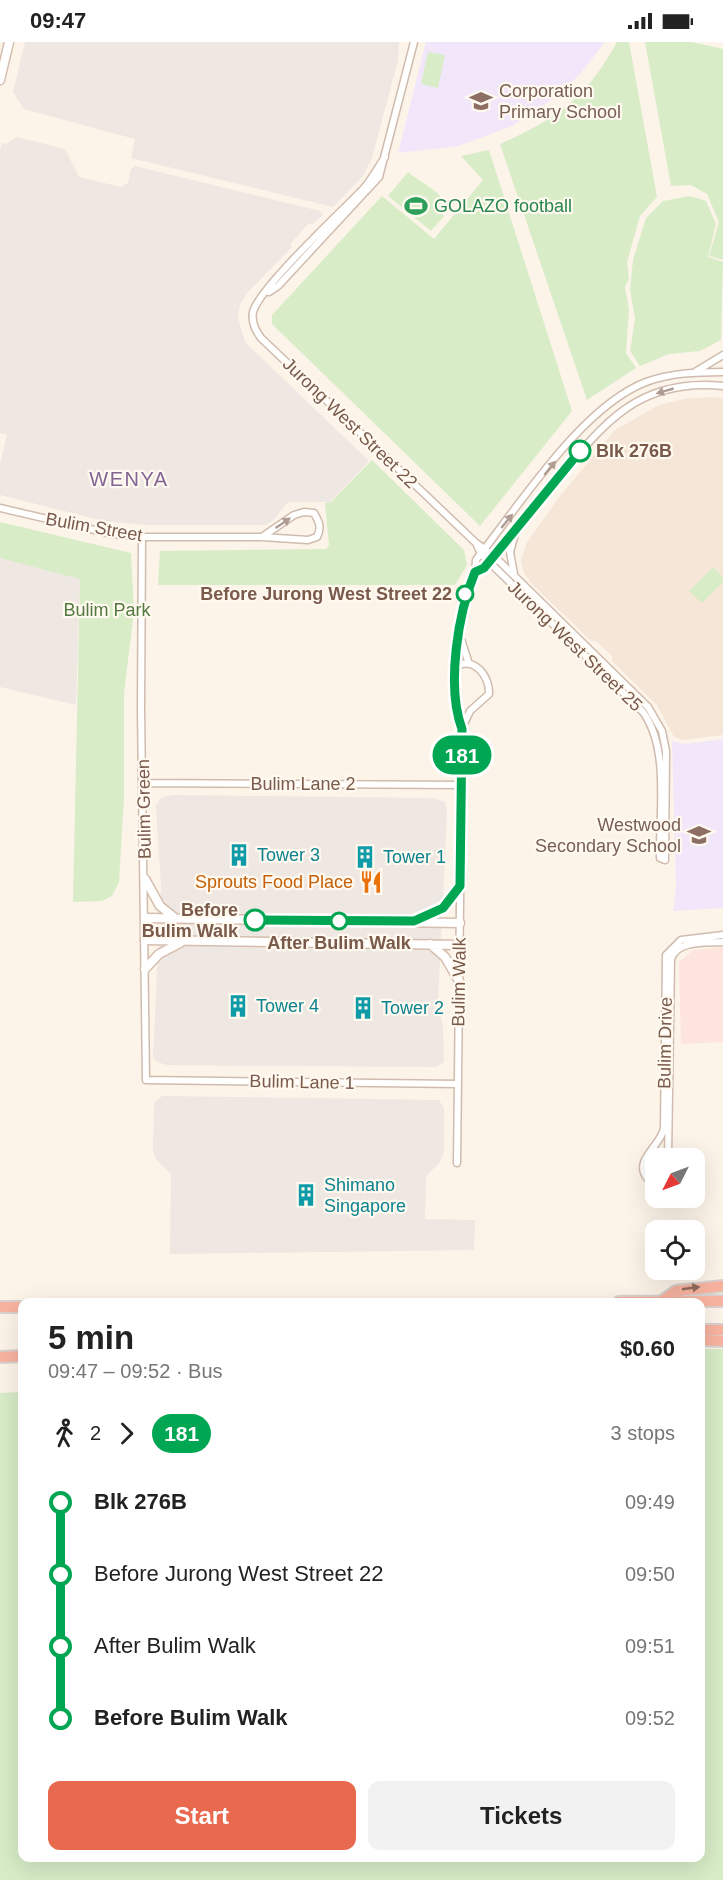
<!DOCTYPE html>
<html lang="en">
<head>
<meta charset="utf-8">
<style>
  :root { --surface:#fff; --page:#f2f2f2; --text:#222; --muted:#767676; --accent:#e8694d }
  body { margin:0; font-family:Helvetica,sans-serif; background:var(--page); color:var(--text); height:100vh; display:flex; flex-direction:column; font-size:22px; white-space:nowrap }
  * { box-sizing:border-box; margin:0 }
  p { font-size:20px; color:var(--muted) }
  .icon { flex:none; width:33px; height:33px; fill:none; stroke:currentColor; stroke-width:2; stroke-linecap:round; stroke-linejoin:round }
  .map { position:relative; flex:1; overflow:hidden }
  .details { position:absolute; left:18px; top:1256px; width:687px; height:564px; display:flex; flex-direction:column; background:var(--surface); border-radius:12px; box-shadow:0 6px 24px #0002 }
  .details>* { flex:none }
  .badge { padding:0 12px; border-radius:20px; font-size:21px; line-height:39px }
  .needle { width:39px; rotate:228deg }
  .tools { position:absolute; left:645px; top:1106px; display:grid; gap:12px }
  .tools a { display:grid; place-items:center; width:60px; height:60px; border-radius:12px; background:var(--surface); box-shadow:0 6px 24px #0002; font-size:30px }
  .map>.badge { position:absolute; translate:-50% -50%; box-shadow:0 0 0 3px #fff }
  .legs { display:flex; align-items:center; gap:9px; height:66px; padding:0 30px; font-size:20px }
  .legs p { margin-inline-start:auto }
  .overview { display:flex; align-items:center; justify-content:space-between; height:102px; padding:0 30px }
  h1 { font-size:33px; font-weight:700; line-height:45px }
  .action { display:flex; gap:12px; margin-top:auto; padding:12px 30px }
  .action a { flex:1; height:69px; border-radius:12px; background:var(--accent); color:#fff; font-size:24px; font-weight:700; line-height:69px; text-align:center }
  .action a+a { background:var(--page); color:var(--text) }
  ul { padding:0 30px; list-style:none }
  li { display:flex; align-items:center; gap:21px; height:72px; font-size:22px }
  li i { display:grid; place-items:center; width:9px; height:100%; margin:0 8px; background:currentColor }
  li i::after { content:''; width:15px; height:15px; margin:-8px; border:4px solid; border-radius:50%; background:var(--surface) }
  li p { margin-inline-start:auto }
  li:first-child i { background:linear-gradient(#0000 50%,currentColor 0) }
  li:last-child i { background:linear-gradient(currentColor 50%,#0000 0) }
  .status { display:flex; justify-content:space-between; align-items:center; height:42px; padding:0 30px; background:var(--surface); direction:ltr }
  .status svg { height:16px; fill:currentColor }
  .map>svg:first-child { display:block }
  .residential { fill:#f5e6d7 }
  .commercial { fill:#fde5dd }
  .industrial { fill:#eee7e2 }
  .education { fill:#f1e6fa }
  .green { fill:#d7ecc7 }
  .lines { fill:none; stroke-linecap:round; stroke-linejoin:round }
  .street-casing { stroke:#d0bcae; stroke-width:9 }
  .secondary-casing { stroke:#d6beae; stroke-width:11 }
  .highway-casing { stroke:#d9d1cd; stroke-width:14 }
  .street { stroke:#fff; stroke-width:6 }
  .secondary { stroke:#fff; stroke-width:8 }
  .highway { stroke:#f8b3a0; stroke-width:10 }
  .oneway { fill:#af9c93 }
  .oneway2 { fill:#926c5c }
  .line-1-casing { stroke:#fff; stroke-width:14 }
  .line-1 { stroke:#00a651; stroke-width:9 }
  .stop-1-dot { fill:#fff; stroke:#00a651; stroke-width:3 }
  .labels { text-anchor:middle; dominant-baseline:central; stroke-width:4.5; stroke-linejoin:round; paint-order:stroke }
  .education-label { font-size:18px; fill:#785e54; stroke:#fff9f0; text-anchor:start }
  .leisure-label { font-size:18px; fill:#27864d; stroke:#fff9f0; text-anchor:start }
  .street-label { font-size:18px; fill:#795a4b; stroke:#fff9f0 }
  .stop-label { font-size:18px; font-weight:bold; fill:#795a4b; stroke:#fff9f0; text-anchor:end }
  .park-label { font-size:18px; fill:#537940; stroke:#fff9f0 }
  .culture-label { font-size:18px; fill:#0d838f; stroke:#fff9f0; text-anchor:start }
  .food-label { font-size:18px; fill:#c56008; stroke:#fff9f0; text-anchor:end }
  .neighbourhood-label { font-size:20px; letter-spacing:1.5px; fill:#826495; stroke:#fff9f0 }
</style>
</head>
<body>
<div class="status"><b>09:47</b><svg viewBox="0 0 49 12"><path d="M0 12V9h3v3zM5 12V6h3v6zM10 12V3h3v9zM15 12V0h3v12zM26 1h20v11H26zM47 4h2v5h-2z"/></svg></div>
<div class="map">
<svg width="723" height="1838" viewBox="0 0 723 1838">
  <rect width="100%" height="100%" fill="#fdf4e9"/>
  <path class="residential" d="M709 355 723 356V693L683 698 674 695 657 663 612 619V614L596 599H591L531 541 524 531 521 519 526 502 556 459 615 388 659 363 684 357Z"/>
  <path class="commercial" d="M723 905V1000L681 1002 679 920 693 908Z"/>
  <path class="industrial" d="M25 0H399L398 18 372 116 363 134 333 165 131 116 135 97 24 67 13 50Z
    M17 95 65 107 79 135 121 145 128 141 131 127 135 124 320 169 323 173 313 182H308L291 201V206L247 251 240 262 238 276 245 300 369 419 330 460H288L274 478 265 483H147L104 479 0 453V421L7 393 0 391V108L2 101 6 102Z
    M0 516 80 536 76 663 0 645Z
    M172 753 434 756 445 760 447 771 438 960 443 986 444 1020 436 1025 167 1023 157 1020 153 1015 161 846 156 764 161 756Z
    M162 1054 439 1058 444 1066V1110L440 1120 426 1134 425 1177 475 1178 474 1208 170 1212 171 1132 156 1117 153 1109 154 1061Z"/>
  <path class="education" d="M426 0H605L581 31 556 55 512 84 458 104 398 111Z
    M723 697V866L673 869 676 845 672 699 685 702Z"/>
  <path class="green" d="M617 0H629L657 155 640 174 627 220 629 237 625 245 629 267 626 311 636 326 587 358 500 102C557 77 587 55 617 0Z
    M645 0H692L723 7V218L709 214 719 180 707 152 691 143 671 144Z
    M428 10 445 13 438 46 421 42Z
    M489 108 572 369 480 484 272 282V273L382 154 434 197 483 138 461 114Z
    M408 130C418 139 438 148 442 157L439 170 444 174 431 189 388 154Z
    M690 154 706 159 716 182 708 215 723 220 721 298 700 309 669 312 640 324 630 309 635 277 630 247 633 218 646 176 663 159Z
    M372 418 464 508 467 523 455 543H158L160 509 326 507 329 503 325 461 331 460Z
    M0 480 131 511 134 569 124 651V755L119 840 112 854 102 859 73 860 80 537 0 516Z
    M713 525 723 535V540L702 561 689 549Z
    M700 1307H723V1838H0V1351L22 1350V1815H700Z"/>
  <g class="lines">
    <g class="street-casing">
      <path id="street" d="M385 115C378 125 372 137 364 146 342 169 259 246 253 270 251 280 255 288 261 296L476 501 494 514 648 665 662 689 666 709 665 818 660 816C659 772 670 707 643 670L481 512 476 501
        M269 250 278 244 379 135 414 0
        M695 330 723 313
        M0 466 112 492 142 495H262L308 498 317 495C322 485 319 480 314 471L304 470 294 473 262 495
        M142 495 141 667 146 1038 458 1042
        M475 530 484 526C507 499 530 473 552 445 600 385 636 335 723 344
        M514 532 510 510 515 492
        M461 597 469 622
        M454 626C473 612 490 634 489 652L470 669 462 686
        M144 741 462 743
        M668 1116 671 917C677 898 706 901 723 900
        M457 1121 462 687 456 671 454 627 460 573 475 530 476 518C519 464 581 365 646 340 670 331 697 330 723 330
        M656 1139 647 1136C633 1118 661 1104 664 1086L666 913 681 898 723 893"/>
    </g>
    <g class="secondary-casing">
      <path id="secondary" d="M0 38 9 0
        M145 837 160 864 175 876
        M145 876 460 881
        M420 877 443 866 460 844
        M145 898 460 903
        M430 902 445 915 459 939
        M145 927 159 912 180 901"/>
    </g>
    <g class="highway-casing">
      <path id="highway" d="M662 1259 676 1249 723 1244
        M619 1260 723 1259
        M0 1265H22
        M700 1288H723
        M700 1298 723 1299
        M0 1315 22 1314"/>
    </g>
    <use href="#street" class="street"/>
    <use href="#secondary" class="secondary"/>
    <use href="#highway" class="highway"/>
  </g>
  <defs><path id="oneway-solid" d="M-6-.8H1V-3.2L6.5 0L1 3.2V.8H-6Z" transform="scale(1.5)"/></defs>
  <g class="oneway">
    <use href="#oneway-solid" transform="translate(665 349) rotate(164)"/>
    <use href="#oneway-solid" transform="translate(550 426) rotate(-51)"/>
    <use href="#oneway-solid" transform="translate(507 479) rotate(-51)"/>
    <use href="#oneway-solid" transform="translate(283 481) rotate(-34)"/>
  </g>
  <use class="oneway2" href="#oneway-solid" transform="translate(691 1246) rotate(-8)"/>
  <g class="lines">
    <g class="line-1-casing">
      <path id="line-1" d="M255 878 414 879 443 866 460 844 462 687C446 644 458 571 475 530L484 526 580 409"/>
    </g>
    <use href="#line-1" class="line-1"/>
  </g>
  <defs>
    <g id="school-bare" transform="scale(1.8)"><path d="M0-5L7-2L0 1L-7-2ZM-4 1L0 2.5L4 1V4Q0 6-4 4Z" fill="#8d6e63" stroke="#fff9f0" stroke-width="2.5" paint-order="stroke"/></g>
    <g id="stadium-bare" transform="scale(1.8)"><path d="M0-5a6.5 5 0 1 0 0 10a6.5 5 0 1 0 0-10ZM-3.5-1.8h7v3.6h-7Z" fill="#2e9e5b" stroke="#fff9f0" stroke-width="2.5" paint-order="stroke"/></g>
    <g id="building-bare" transform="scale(1.8)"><path d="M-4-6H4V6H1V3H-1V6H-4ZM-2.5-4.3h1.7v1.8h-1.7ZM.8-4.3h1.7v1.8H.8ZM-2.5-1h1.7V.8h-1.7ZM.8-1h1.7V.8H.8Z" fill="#0f9aa8" stroke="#fff9f0" stroke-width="2.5" paint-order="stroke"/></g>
    <g id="restaurant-bare" transform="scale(1.8)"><path d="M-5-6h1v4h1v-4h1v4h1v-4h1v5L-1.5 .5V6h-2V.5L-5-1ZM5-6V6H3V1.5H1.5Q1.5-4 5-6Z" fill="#e8710a" stroke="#fff9f0" stroke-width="2.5" paint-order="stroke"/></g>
  </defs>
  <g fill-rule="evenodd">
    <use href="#school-bare" x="481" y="59"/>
    <use href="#stadium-bare" x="416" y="164"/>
    <use href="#school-bare" x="699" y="793"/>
    <use href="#building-bare" x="239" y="813"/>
    <use href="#building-bare" x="365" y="815"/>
    <use href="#restaurant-bare" x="371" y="840"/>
    <use href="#building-bare" x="238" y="964"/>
    <use href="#building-bare" x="363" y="966"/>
    <use href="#building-bare" x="306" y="1153"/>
  </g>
  <g class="stop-1-dot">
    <circle cx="580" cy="409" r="10"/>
    <circle cx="465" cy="552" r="8"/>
    <circle cx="255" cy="878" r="10"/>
    <circle cx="339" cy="879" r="8"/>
  </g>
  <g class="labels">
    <g class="education-label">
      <text x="499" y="49">Corporation<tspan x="499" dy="21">Primary School</tspan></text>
      <text x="681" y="783" text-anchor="end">Westwood<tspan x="681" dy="21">Secondary School</tspan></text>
    </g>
    <g class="leisure-label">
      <text x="434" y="164">GOLAZO football</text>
    </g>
    <g class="street-label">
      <text transform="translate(350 381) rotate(44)">Jurong West Street 22</text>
      <text transform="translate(94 485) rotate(10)">Bulim Street</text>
      <text transform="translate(575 604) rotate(44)">Jurong West Street 25</text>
      <text x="303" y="742">Bulim Lane 2</text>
      <text transform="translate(144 767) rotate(-91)">Bulim Green</text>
      <text transform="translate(459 940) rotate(-89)">Bulim Walk</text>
      <text transform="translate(665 1001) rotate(-89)">Bulim Drive</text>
      <text transform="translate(302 1040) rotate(1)">Bulim Lane 1</text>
    </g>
    <g class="stop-label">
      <text x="596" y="409" text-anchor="start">Blk 276B</text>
      <text x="452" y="552">Before Jurong West Street 22</text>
      <text x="238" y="868">Before<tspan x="238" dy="21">Bulim Walk</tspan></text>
      <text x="339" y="901" text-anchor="middle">After Bulim Walk</text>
    </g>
    <g class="park-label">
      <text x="107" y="568">Bulim Park</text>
    </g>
    <g class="culture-label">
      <text x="257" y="813">Tower 3</text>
      <text x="383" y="815">Tower 1</text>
      <text x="256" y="964">Tower 4</text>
      <text x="381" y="966">Tower 2</text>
      <text x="324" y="1143">Shimano<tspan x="324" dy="21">Singapore</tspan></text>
    </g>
    <g class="food-label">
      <text x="353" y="840">Sprouts Food Place</text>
    </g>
    <g class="neighbourhood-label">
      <text x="129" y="437">WENYA</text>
    </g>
  </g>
</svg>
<div class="tools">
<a><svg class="needle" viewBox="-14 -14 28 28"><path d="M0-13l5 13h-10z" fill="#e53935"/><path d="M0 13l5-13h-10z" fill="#767676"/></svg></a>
<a><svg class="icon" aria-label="locate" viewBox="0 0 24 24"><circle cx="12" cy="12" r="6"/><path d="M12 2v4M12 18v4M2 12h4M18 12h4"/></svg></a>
</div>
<b class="badge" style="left:462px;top:713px;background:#00a651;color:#fff">181</b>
<section class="details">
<div class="overview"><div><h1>5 min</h1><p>09:47 – 09:52 · Bus</p></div><b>$0.60</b></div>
<div class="legs"><svg class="icon" aria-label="walk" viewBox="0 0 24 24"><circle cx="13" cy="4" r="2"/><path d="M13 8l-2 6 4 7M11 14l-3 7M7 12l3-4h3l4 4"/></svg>2<svg class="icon" aria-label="forward" viewBox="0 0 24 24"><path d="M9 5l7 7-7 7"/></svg><b class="badge" style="background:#00a651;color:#fff">181</b><p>3 stops</p></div>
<ul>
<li><i style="color:#00a651"></i><b>Blk 276B</b><p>09:49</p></li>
<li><i style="color:#00a651"></i><span>Before Jurong West Street 22</span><p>09:50</p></li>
<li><i style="color:#00a651"></i><span>After Bulim Walk</span><p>09:51</p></li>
<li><i style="color:#00a651"></i><b>Before Bulim Walk</b><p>09:52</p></li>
</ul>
<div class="action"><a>Start</a><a>Tickets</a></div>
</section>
</div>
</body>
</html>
